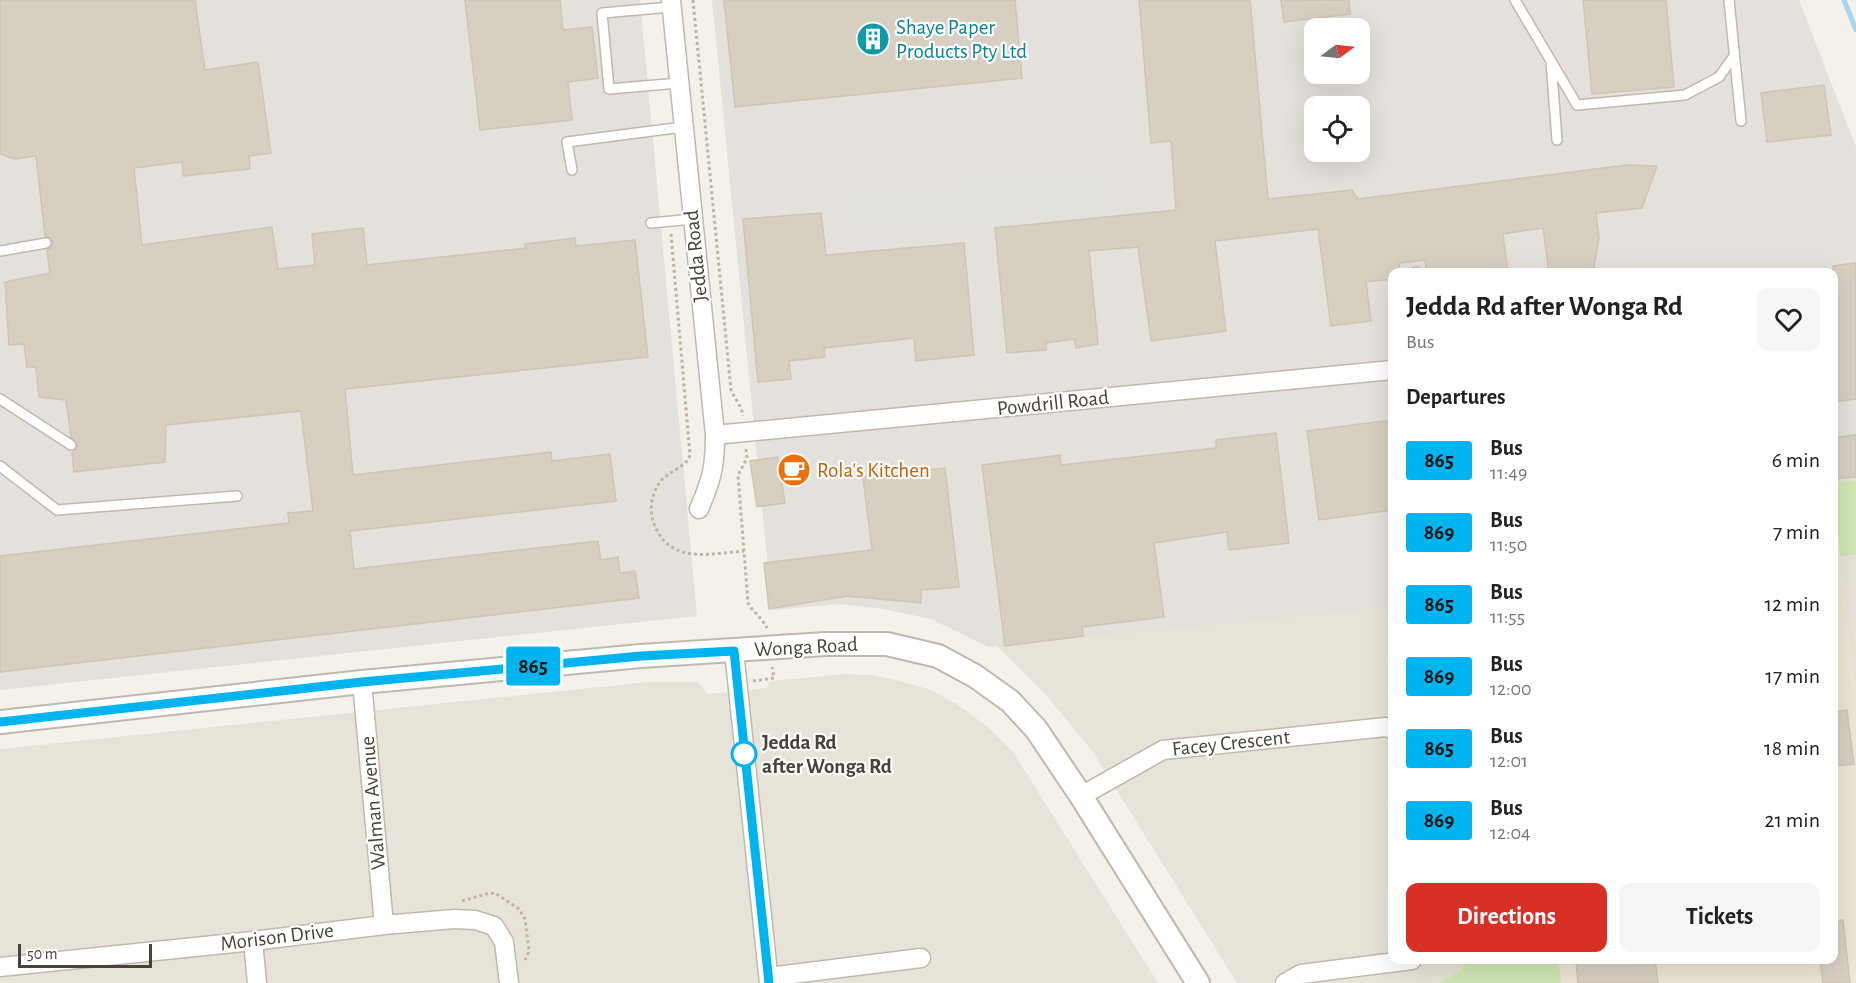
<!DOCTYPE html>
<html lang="en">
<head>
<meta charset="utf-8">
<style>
  :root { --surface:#fff; --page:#f6f6f6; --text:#222; --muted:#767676; --accent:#d93025 }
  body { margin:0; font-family:"Alegreya Sans",sans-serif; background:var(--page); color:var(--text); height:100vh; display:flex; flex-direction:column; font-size:22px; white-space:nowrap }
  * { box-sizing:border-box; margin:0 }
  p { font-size:20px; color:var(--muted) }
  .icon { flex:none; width:33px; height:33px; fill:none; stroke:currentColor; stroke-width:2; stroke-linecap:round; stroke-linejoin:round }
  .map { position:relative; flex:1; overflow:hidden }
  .details { position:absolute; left:1388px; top:268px; width:450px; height:696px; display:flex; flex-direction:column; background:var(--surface); border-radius:12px; box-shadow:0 6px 24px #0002 }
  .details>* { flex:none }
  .badge { padding:0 12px; border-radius:4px; font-size:21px; line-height:39px }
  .needle { width:39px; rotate:75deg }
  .tools { position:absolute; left:1304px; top:18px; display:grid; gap:12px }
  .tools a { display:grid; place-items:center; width:66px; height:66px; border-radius:12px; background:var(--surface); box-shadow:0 6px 24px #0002; font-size:30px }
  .scale { position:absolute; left:18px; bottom:15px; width:134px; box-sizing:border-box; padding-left:6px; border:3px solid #484238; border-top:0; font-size:16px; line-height:21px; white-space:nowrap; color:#484238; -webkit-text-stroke:4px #fff; paint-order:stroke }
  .map>.badge { position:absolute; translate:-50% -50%; box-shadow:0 0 0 3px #fff }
  h2 { padding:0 18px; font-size:22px; line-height:54px }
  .round { display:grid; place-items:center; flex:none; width:63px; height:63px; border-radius:12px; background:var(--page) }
  .overview { display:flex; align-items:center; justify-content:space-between; height:102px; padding:0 18px }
  h1 { font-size:28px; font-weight:600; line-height:45px }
  .button { display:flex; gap:12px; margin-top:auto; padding:12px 18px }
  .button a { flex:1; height:69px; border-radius:12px; background:var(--accent); color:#fff; font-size:24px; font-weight:600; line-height:69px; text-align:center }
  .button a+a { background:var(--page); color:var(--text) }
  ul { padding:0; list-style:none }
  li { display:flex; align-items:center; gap:18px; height:72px; padding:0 18px }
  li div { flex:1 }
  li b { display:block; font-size:22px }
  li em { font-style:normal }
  li .badge { min-width:66px; font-weight:700; text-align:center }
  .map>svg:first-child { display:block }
  .residential { fill:#e8e3d8 }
  .industrial { fill:#e4e0db; fill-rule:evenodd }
  .education { fill:#ede5d5 }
  .green { fill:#d1e6b5 }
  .parking { fill:#e3e1de }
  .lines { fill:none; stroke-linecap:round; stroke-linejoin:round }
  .stream { stroke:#a9d3ee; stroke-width:5 }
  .building { fill:#d8cfc3; stroke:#d0c4b3; stroke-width:1.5 }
  .service-casing { stroke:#bfb8ad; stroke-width:12 }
  .minor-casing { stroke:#bfb8ad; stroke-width:21 }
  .tertiary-casing { stroke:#bfb8ad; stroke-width:26 }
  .path { stroke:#c1b49f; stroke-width:3; stroke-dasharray:3 3; stroke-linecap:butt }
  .service { stroke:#fff; stroke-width:9 }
  .minor { stroke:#fff; stroke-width:18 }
  .tertiary { stroke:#fff; stroke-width:22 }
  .line-casing { stroke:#fff; stroke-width:14 }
  .line { stroke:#00b5ef; stroke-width:9 }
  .stop-dot { fill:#fff; stroke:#00b5ef; stroke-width:3 }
  .labels { text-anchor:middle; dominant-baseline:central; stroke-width:4.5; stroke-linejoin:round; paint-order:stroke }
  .culture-label { font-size:21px; fill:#0d838f; stroke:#fff; text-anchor:start }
  .street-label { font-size:21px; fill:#484238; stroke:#fff }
  .food-label { font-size:21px; fill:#c56008; stroke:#fff; text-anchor:start }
  .stop-label { font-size:21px; font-weight:bold; fill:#484238; stroke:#fff; text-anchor:start }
</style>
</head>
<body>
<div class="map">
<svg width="1856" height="983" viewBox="0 0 1856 983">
  <rect width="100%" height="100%" fill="#f4f1ea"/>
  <path class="residential" d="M1856 555V704L1840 556Z
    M1392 600V960H1466L1462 971 1438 983H1237L1093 752 1046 695 997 646Z
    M845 674 871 675 900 681 931 690 958 705 988 727 1013 752 1158 983H0V749L648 682H698L708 694 766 688 771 681Z"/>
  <path class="industrial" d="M0 0H640L697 616 0 690Z
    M712 0H1799L1856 147V480L1833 483V273H1392V607L988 647 931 619 883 609 839 604 772 610ZM1314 28H1359V74H1314ZM1314 106H1359V152H1314Z"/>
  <path class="education" d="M1833 492 1856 704V983H1561L1559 960H1833Z"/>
  <path class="green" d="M1856 480V555L1840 556 1833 483Z
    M1466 960H1559L1561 983H1438L1461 971Z"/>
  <path class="parking" d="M1100 164 1105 214 887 236 875 232 842 235 847 188Z"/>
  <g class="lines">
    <path class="stream" d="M1844 0 1856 30"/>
  </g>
  <path class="building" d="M0 0H195L205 70 258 62 271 153 249 156 250 169 183 176 182 162 134 168 142 245 272 227 278 269 315 265 312 234 363 228 367 265 526 248 525 244 575 238 576 246 635 240 648 357 345 389 353 475 551 452 552 461 610 454 616 501 350 531 354 569 598 541 601 560 618 557 620 573 635 571 639 598 0 672V556L289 523 288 513 313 511 301 411 166 425 165 462 74 472 72 452 76 449 78 445 71 437 66 400 39 397 36 367H27L24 344 9 345 5 282 50 273 47 250 51 248 53 242 51 238 45 236 36 156 15 159 0 154Z
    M465 0H560L563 30 592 27 598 78 568 82 572 120 480 130Z
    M724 0H1015L1022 78 735 107Z
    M1139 0H1250L1268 199 1352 190 1358 199 1627 165 1657 166 1642 208 1596 213 1599 238 1593 273H1549L1543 228 1503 234 1508 273H1427L1425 260 1400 263 1398 273H1392V279L1366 282 1371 321 1331 326 1318 229 1215 241 1226 331 1151 341 1138 247 1089 251 1098 344 1076 348 1074 339 1046 343V350L1007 353 995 228 1176 210 1171 141 1151 143Z
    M1281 0H1349L1350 14 1284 22Z
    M1583 0H1666L1674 87 1592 94Z
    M1824 85 1831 135 1767 142 1761 93Z
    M821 213 826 255 964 243 974 355 916 361 914 338 824 348 825 357 789 361 791 379 758 382 743 219Z
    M1856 263V399L1833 402V266Z
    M1384 421H1392V510L1319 520 1307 431Z
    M1276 433 1289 543 1229 550 1227 532 1154 543 1164 617 1082 627 1083 636 1005 646 982 465 1060 455 1061 465 1216 448V440Z
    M1856 435V477L1833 479V438Z
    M778 457 785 503 757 507 750 461Z
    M945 468 959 587 921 590V603L847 596 769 609 764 563 872 550 863 477Z
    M1847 710 1854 764 1833 766V712Z
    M1843 920 1850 983H1823L1820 960H1833V921Z
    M1576 960H1655L1658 983H1578Z"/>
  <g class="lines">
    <g class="service-casing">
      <path id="service" d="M1515 0 1551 61 1557 140
        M1729 0 1741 121
        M671 7 602 13 609 89 679 83
        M1551 61 1577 105 1685 95 1719 77 1734 56
        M572 170 567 142 683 127
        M651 223 693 219
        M0 251 46 243
        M1416 272V273
        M0 399 71 445
        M0 466 57 510 237 496"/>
    </g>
    <g class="minor-casing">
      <path id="minor" d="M671 0 715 435C715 467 712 479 699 509
        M715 435 1392 370
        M734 651 769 983
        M362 682 384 925
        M1081 796 1163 750 1386 727 1392 729
        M253 941 257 983
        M0 967 253 941 384 925 454 919 475 920 494 926 504 942 509 983
        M769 977 921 958
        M1285 983 1301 974 1412 960"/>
    </g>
    <g class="tertiary-casing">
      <path id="tertiary" d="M0 722 362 682 641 656 825 644H887L938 656 975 676 1010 701 1036 729 1081 796 1198 983"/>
    </g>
    <path class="path" d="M693 0 731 390C735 399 742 407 743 416
      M671 234 690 455C686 468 668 471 660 482 652 493 649 508 653 521 668 565 707 554 744 551
      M746 449 747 458 738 475 748 603C754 613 762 618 767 628
      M753 681 774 678 772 667
      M462 901 486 894 495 893 519 909 525 919 529 951 525 960"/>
    <use href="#service" class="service"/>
    <use href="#minor" class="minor"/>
    <use href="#tertiary" class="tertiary"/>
  </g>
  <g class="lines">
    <g class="line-casing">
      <path id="line" d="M0 722 362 682 641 656 734 651 769 983"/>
    </g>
    <use href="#line" class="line"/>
  </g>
  <defs>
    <g id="building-disc" transform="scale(1.725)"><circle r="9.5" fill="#0f9aa8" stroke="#fff"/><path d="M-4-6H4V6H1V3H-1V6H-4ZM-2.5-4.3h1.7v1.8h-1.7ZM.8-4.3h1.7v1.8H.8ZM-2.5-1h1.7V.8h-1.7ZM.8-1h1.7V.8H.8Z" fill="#fff"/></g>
    <g id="cafe-disc" transform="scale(1.725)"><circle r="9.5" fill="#e8710a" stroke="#fff"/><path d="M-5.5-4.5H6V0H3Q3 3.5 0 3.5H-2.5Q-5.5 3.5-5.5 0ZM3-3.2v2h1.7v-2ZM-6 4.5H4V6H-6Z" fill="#fff"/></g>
  </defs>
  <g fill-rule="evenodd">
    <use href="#building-disc" x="873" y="39"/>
    <use href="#cafe-disc" x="794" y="470"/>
  </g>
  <circle class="stop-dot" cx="744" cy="754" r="12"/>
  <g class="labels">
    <g class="culture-label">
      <text x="896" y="27">Shaye Paper<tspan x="896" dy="24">Products Pty Ltd</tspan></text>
    </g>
    <g class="street-label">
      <text transform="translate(696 256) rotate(-96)">Jedda Road</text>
      <text transform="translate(1053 403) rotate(-6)">Powdrill Road</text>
      <text transform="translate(806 647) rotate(-3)">Wonga Road</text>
      <text transform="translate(1231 743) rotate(-6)">Facey Crescent</text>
      <text transform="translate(373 803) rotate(-95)">Walman Avenue</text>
      <text transform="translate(277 937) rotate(-7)">Morison Drive</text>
    </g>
    <g class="food-label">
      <text x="817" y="470">Rola's Kitchen</text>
    </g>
    <g class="stop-label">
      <text x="762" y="742">Jedda Rd<tspan x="762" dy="24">after Wonga Rd</tspan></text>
    </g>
  </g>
</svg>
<div class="tools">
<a><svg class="needle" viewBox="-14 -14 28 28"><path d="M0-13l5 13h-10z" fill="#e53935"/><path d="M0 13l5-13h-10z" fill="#767676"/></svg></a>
<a><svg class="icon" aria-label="locate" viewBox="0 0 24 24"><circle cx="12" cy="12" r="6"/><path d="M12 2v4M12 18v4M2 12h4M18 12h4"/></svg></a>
</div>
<div class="scale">50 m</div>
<b class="badge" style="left:533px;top:666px;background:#00b5ef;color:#111">865</b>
<section class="details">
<div class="overview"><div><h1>Jedda Rd after Wonga Rd</h1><p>Bus</p></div><a class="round"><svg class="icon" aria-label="heart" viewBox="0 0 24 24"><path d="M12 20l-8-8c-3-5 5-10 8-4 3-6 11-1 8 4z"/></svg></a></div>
<h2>Departures</h2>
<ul>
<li><span class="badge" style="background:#00b5ef;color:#111">865</span><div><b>Bus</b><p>11:49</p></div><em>6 min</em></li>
<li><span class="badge" style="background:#00b5ef;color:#111">869</span><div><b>Bus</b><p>11:50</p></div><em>7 min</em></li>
<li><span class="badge" style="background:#00b5ef;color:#111">865</span><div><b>Bus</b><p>11:55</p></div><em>12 min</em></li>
<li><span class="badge" style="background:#00b5ef;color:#111">869</span><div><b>Bus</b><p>12:00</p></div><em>17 min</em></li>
<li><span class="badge" style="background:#00b5ef;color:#111">865</span><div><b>Bus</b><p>12:01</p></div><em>18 min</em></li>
<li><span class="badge" style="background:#00b5ef;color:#111">869</span><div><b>Bus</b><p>12:04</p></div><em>21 min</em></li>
</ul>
<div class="button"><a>Directions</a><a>Tickets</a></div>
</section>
</div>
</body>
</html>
